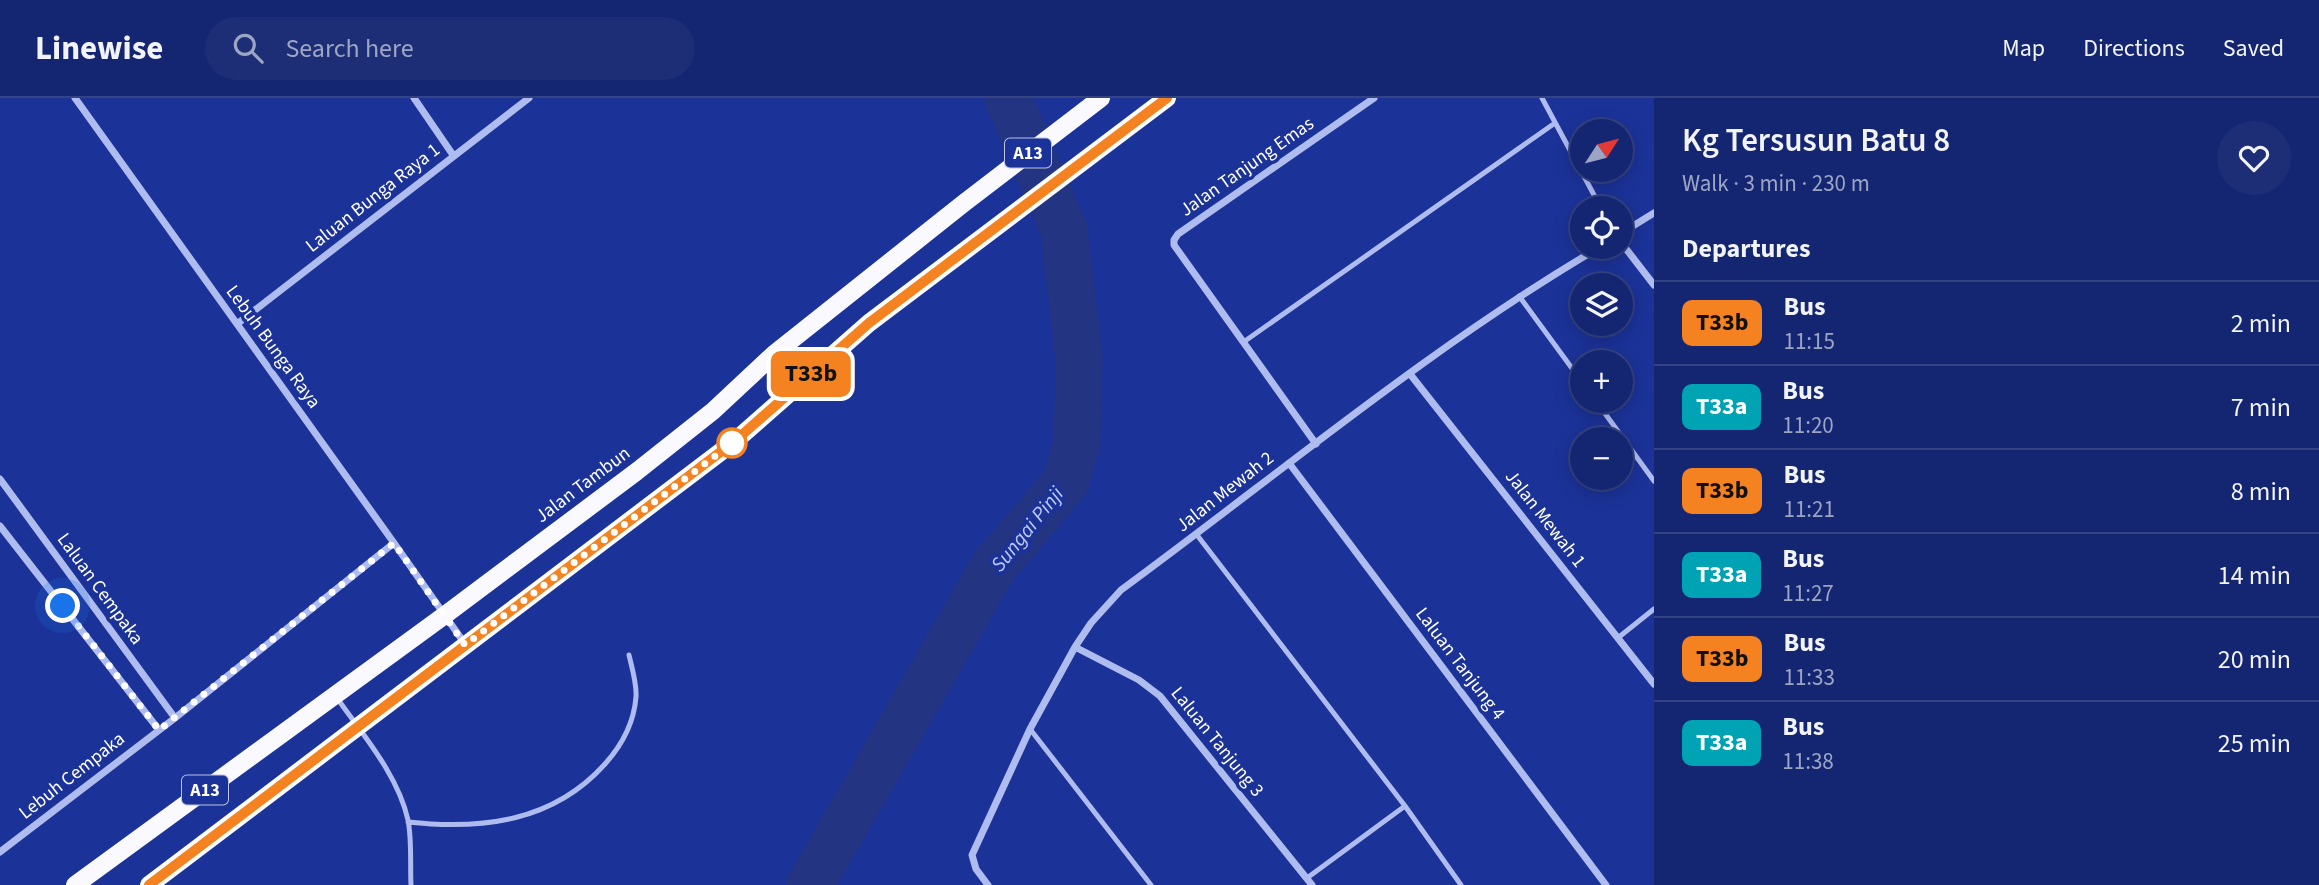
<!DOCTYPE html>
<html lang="en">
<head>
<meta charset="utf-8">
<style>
  :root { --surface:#142672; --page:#1d2e77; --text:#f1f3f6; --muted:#9da5c4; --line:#334384 }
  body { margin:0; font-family:"Source Sans 3",sans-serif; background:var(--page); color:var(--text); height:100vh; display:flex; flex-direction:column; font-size:26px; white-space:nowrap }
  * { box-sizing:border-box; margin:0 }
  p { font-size:23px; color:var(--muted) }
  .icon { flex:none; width:38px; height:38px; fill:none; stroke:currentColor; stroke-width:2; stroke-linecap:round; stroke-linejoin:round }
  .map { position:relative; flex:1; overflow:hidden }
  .sheet { display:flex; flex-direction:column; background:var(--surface); width:665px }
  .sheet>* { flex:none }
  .badge { padding:0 14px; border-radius:10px; font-size:24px; line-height:46px }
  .needle { width:46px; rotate:54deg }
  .buttons { position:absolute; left:1570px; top:21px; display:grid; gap:14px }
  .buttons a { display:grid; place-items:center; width:63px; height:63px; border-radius:50%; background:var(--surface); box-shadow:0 4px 18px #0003,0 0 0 2px var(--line); font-size:35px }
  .you { position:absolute; width:35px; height:35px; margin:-18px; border:5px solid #fff; border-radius:50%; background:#1a73e8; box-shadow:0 0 0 10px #1a73e833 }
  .map>.badge { position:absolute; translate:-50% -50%; box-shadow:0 0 0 4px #fff }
  h2 { padding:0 28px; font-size:26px; line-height:63px }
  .round { display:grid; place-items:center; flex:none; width:74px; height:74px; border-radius:37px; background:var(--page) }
  .overview { display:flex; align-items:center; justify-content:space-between; height:119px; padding:0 28px }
  h1 { font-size:33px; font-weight:600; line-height:52px }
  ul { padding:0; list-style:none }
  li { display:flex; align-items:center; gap:21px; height:84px; padding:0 28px; border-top:2px solid var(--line) }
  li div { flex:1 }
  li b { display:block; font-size:26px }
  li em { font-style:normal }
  li .badge { min-width:77px; font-weight:700; text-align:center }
  header { display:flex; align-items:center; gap:42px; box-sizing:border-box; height:98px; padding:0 35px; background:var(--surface); border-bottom:2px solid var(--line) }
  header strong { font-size:33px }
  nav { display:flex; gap:38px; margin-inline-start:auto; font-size:24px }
  .search { width:490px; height:63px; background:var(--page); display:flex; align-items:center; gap:18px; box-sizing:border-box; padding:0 24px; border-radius:38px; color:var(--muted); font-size:26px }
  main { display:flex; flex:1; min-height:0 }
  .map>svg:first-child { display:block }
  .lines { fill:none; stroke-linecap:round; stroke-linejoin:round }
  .river { stroke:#233483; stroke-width:47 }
  .lane { stroke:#afbcf0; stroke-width:5 }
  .street { stroke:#afbcf0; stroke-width:7 }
  .primary { stroke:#f9f9ff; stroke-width:18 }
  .line-casing { stroke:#fff; stroke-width:16 }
  .line { stroke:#f58220; stroke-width:10 }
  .walk { stroke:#fff; stroke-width:7; stroke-dasharray:0 12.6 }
  .stop-dot { fill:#fff; stroke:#f58220; stroke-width:3.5 }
  .labels { text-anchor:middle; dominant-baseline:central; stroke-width:7; stroke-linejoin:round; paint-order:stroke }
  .shield { fill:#1b3298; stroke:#bbc2e0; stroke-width:2 }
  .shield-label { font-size:18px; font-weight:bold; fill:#fff }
  .street-label { font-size:19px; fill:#fff; stroke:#1b3298 }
  .water-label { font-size:21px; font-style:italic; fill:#bcc8f7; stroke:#1b3298 }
</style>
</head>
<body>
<header>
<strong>Linewise</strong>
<div class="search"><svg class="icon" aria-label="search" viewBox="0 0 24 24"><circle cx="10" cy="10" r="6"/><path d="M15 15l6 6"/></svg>Search here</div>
<nav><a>Map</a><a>Directions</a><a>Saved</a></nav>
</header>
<main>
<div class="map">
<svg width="1654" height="787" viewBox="0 0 1654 787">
  <rect width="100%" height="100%" fill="#1b3298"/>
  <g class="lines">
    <path class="river" d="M810 787 994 468 1066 384 1077 343 1079 260 1064 132 1008 0"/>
    <path class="lane" d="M1542 0 1601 110
      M1519 198 1582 284
      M1245 243 1555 25
      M1596 303 1654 383
      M1197 437 1405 708 1461 787
      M1619 539 1654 511
      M337 600C363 637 398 677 408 722 412 742 410 766 411 787
      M1030 631 1151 787
      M408 724C482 732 553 724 605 666 622 647 634 625 636 599 637 586 632 570 629 557
      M1307 780 1405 708"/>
    <path class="street" d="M75 0 394 445 465 546
      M414 0 453 57
      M1620 136 1654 115
      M1620 143 1654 187
      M237 226 529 0
      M1410 276 1654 586
      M1316 346 1174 147V142L1178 136 1374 0
      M1289 365 1606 787
      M0 381 175 620
      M0 428 159 632
      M1075 549 1139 582 1160 598 1312 787
      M0 754 175 620 394 445
      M988 787 976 771 972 757 1030 631 1075 549 1091 525 1121 492C1279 376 1430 249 1600 149"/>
    <path class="primary" d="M75 787 445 517 636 374 713 313 774 256 964 105 1101 0
      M149 787 735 343 869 225 1167 0"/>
  </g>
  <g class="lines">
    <g class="line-casing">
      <path id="line" d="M149 787 735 343 869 225 1167 0"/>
    </g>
    <use href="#line" class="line"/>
    <path class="walk" d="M63 508 159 632 394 445 465 547 735 343 732 345"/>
  </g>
  <circle class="stop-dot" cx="732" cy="345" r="14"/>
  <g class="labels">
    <g class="shield">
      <rect x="1005" y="40.5" width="46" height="29" rx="5"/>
      <rect x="182" y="677.5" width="46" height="29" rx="5"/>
    </g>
    <g class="shield-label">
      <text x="1028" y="55">A13</text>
      <text x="205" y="692">A13</text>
    </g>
    <g class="street-label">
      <text transform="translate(1247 69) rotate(-35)">Jalan Tanjung Emas</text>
      <text transform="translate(373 100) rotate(-38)">Laluan Bunga Raya 1</text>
      <text transform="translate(273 249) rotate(54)">Lebuh Bunga Raya</text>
      <text transform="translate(583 387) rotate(-37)">Jalan Tambun</text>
      <text transform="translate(1225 394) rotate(-38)">Jalan Mewah 2</text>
      <text transform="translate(1545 421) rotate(52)">Jalan Mewah 1</text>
      <text transform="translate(100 491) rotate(54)">Laluan Cempaka</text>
      <text transform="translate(1460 566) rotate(53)">Laluan Tanjung 4</text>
      <text transform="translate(1217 644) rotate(51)">Laluan Tanjung 3</text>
      <text transform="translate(72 678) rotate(-38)">Lebuh Cempaka</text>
    </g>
    <g class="water-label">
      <text transform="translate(1027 431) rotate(-51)">Sungai Pinji</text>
    </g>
  </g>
</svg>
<div class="buttons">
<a><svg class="needle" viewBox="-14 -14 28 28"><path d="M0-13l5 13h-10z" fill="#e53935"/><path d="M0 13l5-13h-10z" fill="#9da5c4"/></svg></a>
<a><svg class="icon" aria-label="locate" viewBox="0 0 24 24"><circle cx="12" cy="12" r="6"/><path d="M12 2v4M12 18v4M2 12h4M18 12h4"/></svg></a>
<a><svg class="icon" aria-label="layers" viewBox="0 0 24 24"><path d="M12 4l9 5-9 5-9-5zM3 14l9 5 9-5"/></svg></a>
<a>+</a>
<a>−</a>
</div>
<div class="you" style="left:63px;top:508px"></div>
<b class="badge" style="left:811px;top:276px;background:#f58220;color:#111">T33b</b>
</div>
<section class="sheet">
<div class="overview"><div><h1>Kg Tersusun Batu 8</h1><p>Walk · 3 min · 230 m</p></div><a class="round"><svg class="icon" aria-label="heart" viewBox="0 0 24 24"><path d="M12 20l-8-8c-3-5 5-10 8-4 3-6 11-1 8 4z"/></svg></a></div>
<h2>Departures</h2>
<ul>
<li><span class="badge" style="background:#f58220;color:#111">T33b</span><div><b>Bus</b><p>11:15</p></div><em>2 min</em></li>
<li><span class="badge" style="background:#00a3b4;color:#fff">T33a</span><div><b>Bus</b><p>11:20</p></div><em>7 min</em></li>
<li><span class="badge" style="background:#f58220;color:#111">T33b</span><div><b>Bus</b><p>11:21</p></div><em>8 min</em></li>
<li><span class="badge" style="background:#00a3b4;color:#fff">T33a</span><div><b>Bus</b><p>11:27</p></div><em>14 min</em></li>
<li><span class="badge" style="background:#f58220;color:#111">T33b</span><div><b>Bus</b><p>11:33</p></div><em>20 min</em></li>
<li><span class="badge" style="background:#00a3b4;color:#fff">T33a</span><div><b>Bus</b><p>11:38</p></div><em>25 min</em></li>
</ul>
</section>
</main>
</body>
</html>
